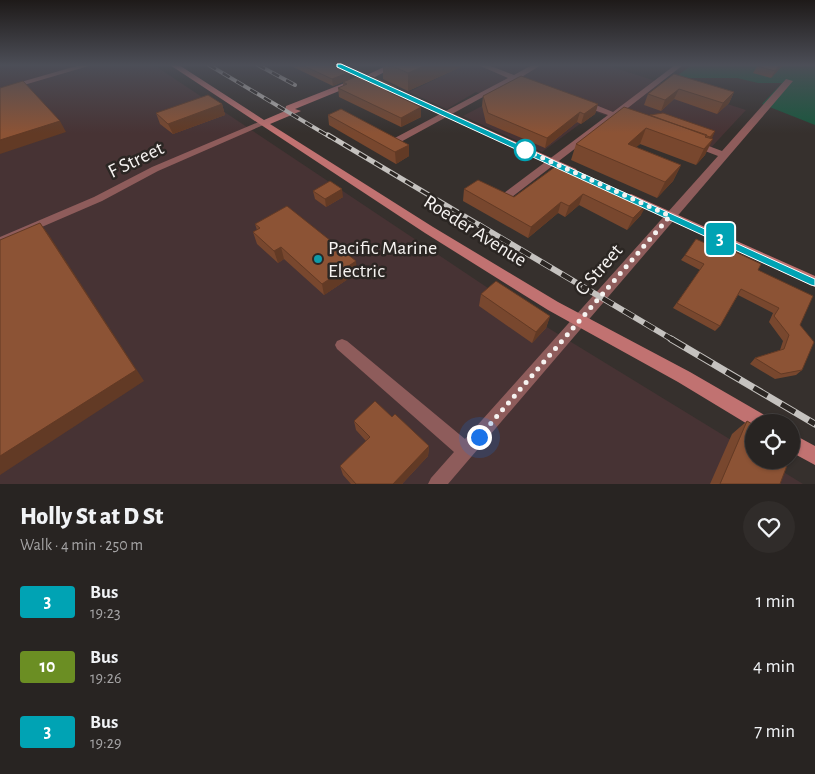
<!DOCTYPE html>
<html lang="en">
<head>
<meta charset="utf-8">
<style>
  :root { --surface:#282422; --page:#302c2a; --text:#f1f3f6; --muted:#a5a4a5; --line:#444140 }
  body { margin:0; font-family:"Alegreya Sans",sans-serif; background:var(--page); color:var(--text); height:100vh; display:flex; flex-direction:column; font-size:19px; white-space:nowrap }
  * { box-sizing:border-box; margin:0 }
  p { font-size:16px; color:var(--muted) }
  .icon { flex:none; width:28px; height:28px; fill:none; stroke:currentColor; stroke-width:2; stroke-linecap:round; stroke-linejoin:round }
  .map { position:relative; height:484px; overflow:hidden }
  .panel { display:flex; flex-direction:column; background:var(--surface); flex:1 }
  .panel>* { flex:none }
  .badge { padding:0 10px; border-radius:4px; font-size:18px; line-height:32px }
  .tools { position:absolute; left:745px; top:414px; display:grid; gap:10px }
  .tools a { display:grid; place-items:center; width:55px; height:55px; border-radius:50%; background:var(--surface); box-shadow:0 1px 4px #0004,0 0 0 1px var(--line); font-size:25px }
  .you { position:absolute; width:25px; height:25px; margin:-12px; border:4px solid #fff; border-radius:50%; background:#1a73e8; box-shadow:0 0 0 8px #1a73e833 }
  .map>.badge { position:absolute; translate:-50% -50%; box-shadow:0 0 0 2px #fff }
  .round { display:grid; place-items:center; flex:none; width:52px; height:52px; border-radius:26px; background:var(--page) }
  .summary { display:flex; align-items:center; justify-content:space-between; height:85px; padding:0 20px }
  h1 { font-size:24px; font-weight:800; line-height:38px }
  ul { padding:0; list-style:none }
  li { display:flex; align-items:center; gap:15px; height:65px; padding:0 20px }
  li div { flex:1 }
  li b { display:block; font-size:19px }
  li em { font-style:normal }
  li .badge { min-width:55px; font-weight:700; text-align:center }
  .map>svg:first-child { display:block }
  .industrial { fill:#473334 }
  .green { fill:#18573d }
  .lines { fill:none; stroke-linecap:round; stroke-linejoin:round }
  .street { fill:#8e5c5b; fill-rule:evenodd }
  .secondary { fill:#c17271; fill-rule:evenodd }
  .rail-far3-casing { stroke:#c5c2bf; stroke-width:4 }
  .rail-far2-casing { stroke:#c5c2bf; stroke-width:5 }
  .rail-far1-casing { stroke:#c5c2bf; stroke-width:6 }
  .rail-casing { stroke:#c5c2bf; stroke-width:7 }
  .rail-far3 { stroke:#2b2623; stroke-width:2.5; stroke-dasharray:8; stroke-linecap:butt }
  .rail-far2 { stroke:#2b2623; stroke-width:3; stroke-dasharray:9; stroke-linecap:butt }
  .rail-far1 { stroke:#2b2623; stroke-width:4.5; stroke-dasharray:12; stroke-linecap:butt }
  .rail { stroke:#2b2623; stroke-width:5; stroke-dasharray:16; stroke-linecap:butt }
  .wall { fill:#78472e }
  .shaded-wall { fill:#623a25 }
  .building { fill:#8c5335; stroke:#623a25 }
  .line { fill:#00a3b4; stroke:#fff }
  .walk { stroke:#f6f3f1; stroke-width:5; stroke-dasharray:0 9 }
  .stop-dot { fill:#fff; stroke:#00a3b4; stroke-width:2.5 }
  .culture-dot { fill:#0f9aa8; stroke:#2b2623; stroke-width:2 }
  .labels { text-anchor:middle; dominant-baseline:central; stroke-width:5; stroke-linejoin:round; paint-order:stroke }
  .street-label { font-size:20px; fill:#f6f3f1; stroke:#2b2623 }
  .poi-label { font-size:20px; fill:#f6f3f1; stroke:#2b2623; text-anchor:start }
</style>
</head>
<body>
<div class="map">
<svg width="815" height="484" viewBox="0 0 815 484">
  <rect width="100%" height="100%" fill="#36302d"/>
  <path class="industrial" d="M0 65H154L545 326 754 454V460H764L803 484H0Z
    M465 65H606L746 110 706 153 596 112 542 152 463 116 482 106 501 113 513 107 476 92 447 109 409 92Z"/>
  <path class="green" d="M692 65H815V125L762 104 782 83H758L737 78H674Z"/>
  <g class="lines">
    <path class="street" d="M80 65H92L0 92V88Z
      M478 65H488L514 75 532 65H541L520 78 533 82V86L514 80 397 144H391V140L508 78Z
      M675 65H683L620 114 632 118V122L615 118 508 200H500L499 198 500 196 608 115 580 105V101H586L613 112Z
      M786 79 793 81 448 484H428L431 478 454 452 337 349 335 345 337 341 342 339 347 341 465 439 718 156 692 146V142H698L722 151Z
      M261 121 268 123 158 171 102 201 0 245V237L94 197 152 167Z"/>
    <path class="secondary" d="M170 65H179L264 120 285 111 286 106 360 77 336 65H346L367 75 388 65H398L373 78 576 169 577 171 576 173H568L366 80 295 109 301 111 270 124 433 227 558 302 690 372 766 416 769 422H754V428L678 382 548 310 425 233Z
      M631 194 815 276V287L627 200 625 198 627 196Z
      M791 433 815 446V465L791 452Z"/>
    <g class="rail-far3-casing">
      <path id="rail-far3" d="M209 65 330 137
        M258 65 295 85"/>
    </g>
    <g class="rail-far2-casing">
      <path id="rail-far2" d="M328 135 481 226"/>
    </g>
    <g class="rail-far1-casing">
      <path id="rail-far1" d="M479 225 673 340"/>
    </g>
    <g class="rail-casing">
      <path id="rail" d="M671 339 815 424"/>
    </g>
    <use href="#rail-far3" class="rail-far3"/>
    <use href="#rail-far2" class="rail-far2"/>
    <use href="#rail-far1" class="rail-far1"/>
    <use href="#rail" class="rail"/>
  </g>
  <path class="wall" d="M289 65H344V69L350 72V79L333 86Z
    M383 65H461V67L408 91 383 79Z
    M758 65H783L771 78 753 73Z
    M674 74 734 92 729 103 717 114 674 99 661 111 644 105 648 94Z
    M366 78 396 96 421 107V117L401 127 339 97 338 88 343 86V82Z
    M483 96 598 104 595 114 581 124 577 122 545 148 486 123 482 106Z
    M222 104 225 115 173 134 160 124 156 113Z
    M328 115 409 145V156L396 164 329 125Z
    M650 116 715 131 711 139 705 155 696 165 640 144 636 147 681 165 673 181 657 198 571 160 576 144Z
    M559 164 641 215 627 230 579 205 565 217 558 213 528 238 463 201 464 189 514 197Z
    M313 191 343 197 326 207 315 199Z
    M255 224 357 273 324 295 284 259 278 263 257 244 253 232 257 230Z
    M685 255 758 270 800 325 802 370 796 375 775 379 750 364 755 358 780 350 783 341 769 322 773 313 738 295 720 326 715 331 673 308 700 270 681 260Z
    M481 294 550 316 546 328 532 343 479 306Z
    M392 417 429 446 428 456 402 484H351L343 475 340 466 366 441 356 430 354 421Z
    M747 421 780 484H710L732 434Z"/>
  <path class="shaded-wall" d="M342 65H344V71L338 67Z
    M426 65H461V67L408 91V73Z
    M780 65H783L771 78 775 71Z
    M350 72V79L333 86 332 79Z
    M396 87V96L387 91Z
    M679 89 674 99 661 111 665 100Z
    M734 92 729 103 717 114 723 103Z
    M222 104 225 115 173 134 168 124Z
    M598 104 595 114 581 124 584 114Z
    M421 107V117L401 127V118Z
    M580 112 577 122 545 148 547 138Z
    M60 121 66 132 0 154V140Z
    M646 128 640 144 622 160 628 144Z
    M715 131 712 138 706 143 710 137Z
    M713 139 705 155 696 165 704 149Z
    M409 145V156L396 164 395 152Z
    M681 165 673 181 657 198 665 182Z
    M342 189 343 197 326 207 325 199Z
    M583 194 579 205 565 217 569 206Z
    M561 202 558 213 528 238 531 227Z
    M647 204 641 215 627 230 633 218Z
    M40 223 49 235 144 381 0 475V456Z
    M281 247 284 259 278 263 274 251Z
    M356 261 357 273 324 295 322 284Z
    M550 316 546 328 532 343 536 332Z
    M429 446 428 456 402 484H393Z"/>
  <path class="building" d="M302 65H342L338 67 350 72 332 79Z
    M390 65H426L408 73Z
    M758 65H780L775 71 757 66Z
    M674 74 734 92 723 103 679 89 665 100 648 94Z
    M360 75 366 78 371 76 396 87 387 91 421 107 401 118 338 88 347 84 343 82Z
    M521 76 598 104 584 114 580 112 547 138 488 113 483 96Z
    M23 81 60 121 0 140V88Z
    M208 95 222 104 168 124 156 113Z
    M624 107 707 135 705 137 713 139 704 149 646 128 628 144 681 165 665 182 576 144Z
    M341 109 409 145 395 152 328 115Z
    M663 113 715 131 710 137 650 115Z
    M559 164 647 204 633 218 583 194 569 206 561 202 531 227 464 189 478 180 514 197Z
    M330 181 342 189 325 199 313 191Z
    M287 206 356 261 322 284 281 247 274 251 253 232 260 228 255 224Z
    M40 223 136 370 0 456V240Z
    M696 239 718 249 721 245 761 264 758 270 813 296 800 325 814 342 802 370 781 374 755 358 784 349 789 335 774 316 779 308 741 289 720 326 677 303 704 264 685 255Z
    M496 281 550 316 536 332 481 294Z
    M375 401 392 417 395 414 429 446 393 484H356L340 466 370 437 354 421Z
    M747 421 754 425V460H789L780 484H720Z"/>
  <linearGradient id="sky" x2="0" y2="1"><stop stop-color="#1e1a19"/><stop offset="0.49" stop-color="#4c4e57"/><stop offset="1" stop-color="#4c4e57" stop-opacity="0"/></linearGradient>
  <rect width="815" height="133" fill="url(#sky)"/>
  <path class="line" d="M337 64H341L815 279V286L811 285 337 67Z"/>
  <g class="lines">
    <path class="walk" d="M479 437 670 216 521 148 525 150"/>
  </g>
  <circle class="stop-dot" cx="525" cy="150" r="10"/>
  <circle class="culture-dot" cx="318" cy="259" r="5"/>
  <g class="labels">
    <g class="street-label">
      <text transform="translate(136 160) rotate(-26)">F Street</text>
      <text transform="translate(475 231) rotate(32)">Roeder Avenue</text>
      <text transform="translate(599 270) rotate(-49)">C Street</text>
    </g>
    <g class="poi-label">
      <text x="328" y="248">Pacific Marine<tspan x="328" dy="23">Electric</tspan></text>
    </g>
  </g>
</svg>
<div class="tools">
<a><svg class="icon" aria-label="locate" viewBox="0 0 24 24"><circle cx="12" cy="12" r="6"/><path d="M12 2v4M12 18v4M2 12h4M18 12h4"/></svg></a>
</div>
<div class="you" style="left:479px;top:437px"></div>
<b class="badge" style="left:720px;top:239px;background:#00a3b4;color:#fff">3</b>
</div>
<section class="panel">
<div class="summary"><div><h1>Holly St at D St</h1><p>Walk · 4 min · 250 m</p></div><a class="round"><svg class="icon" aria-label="heart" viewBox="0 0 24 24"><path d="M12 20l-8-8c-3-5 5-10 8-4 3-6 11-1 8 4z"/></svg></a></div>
<ul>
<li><span class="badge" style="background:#00a3b4;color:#fff">3</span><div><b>Bus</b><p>19:23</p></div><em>1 min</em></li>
<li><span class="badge" style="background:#6b8e23;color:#fff">10</span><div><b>Bus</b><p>19:26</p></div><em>4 min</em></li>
<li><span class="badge" style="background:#00a3b4;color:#fff">3</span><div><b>Bus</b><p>19:29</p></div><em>7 min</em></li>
</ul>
</section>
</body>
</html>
